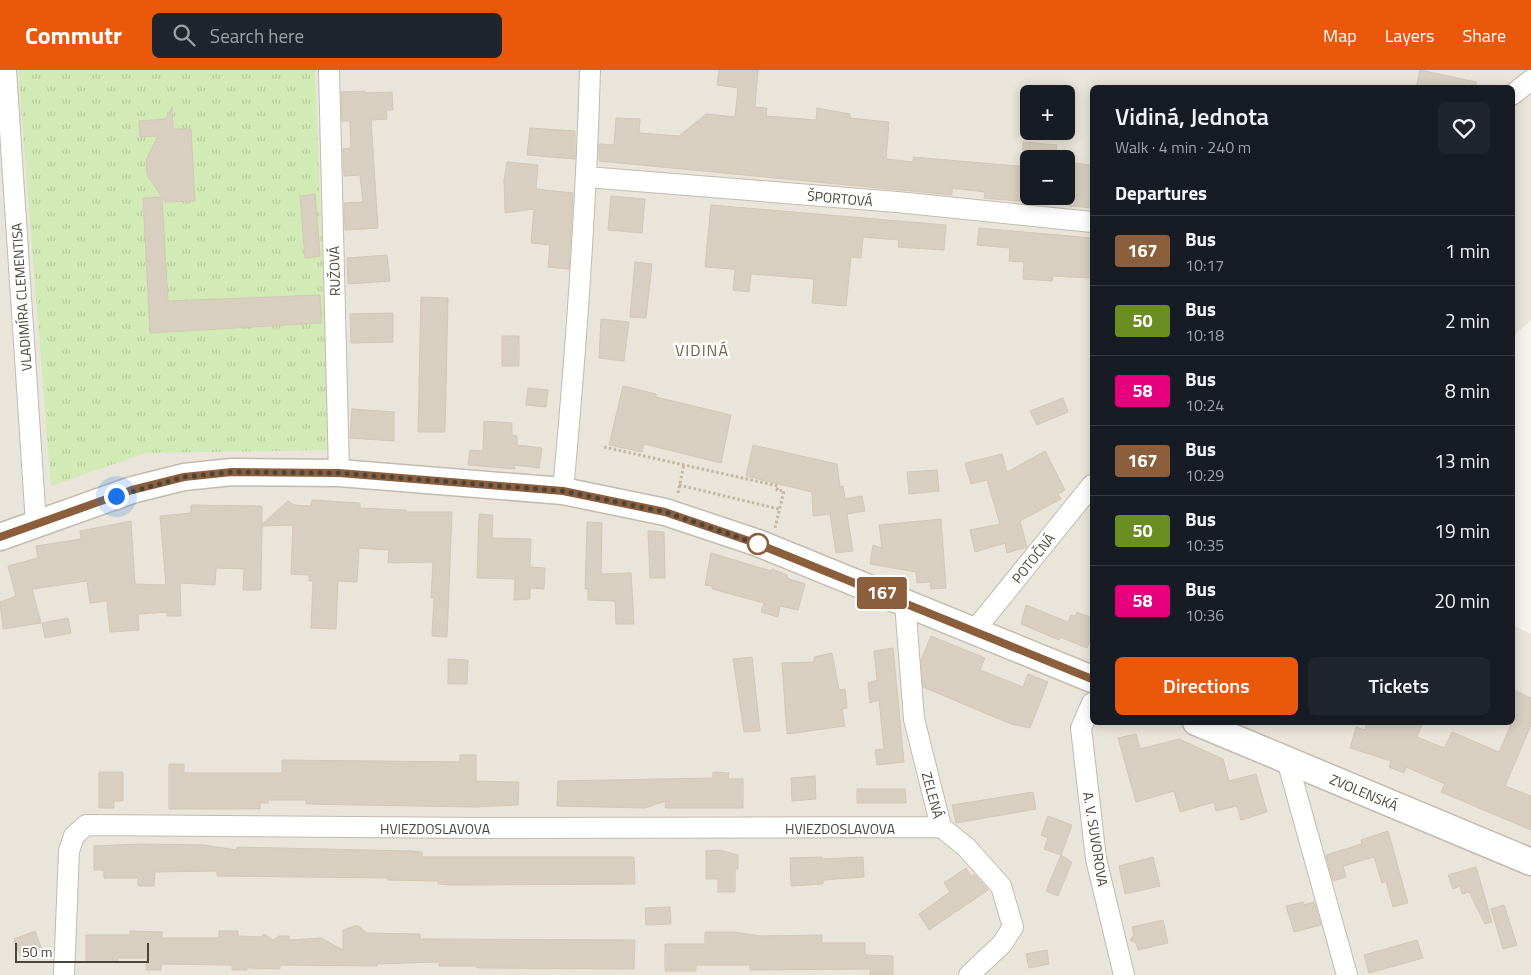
<!DOCTYPE html>
<html lang="en">
<head>
<meta charset="utf-8">
<style>
  :root { --surface:#171b24; --page:#20242c; --text:#f1f3f6; --muted:#9ea1a6; --line:#363941; --accent:#ea580c }
  body { margin:0; font-family:"Titillium Web",sans-serif; background:var(--page); color:var(--text); height:100vh; display:flex; flex-direction:column; font-size:19px; white-space:nowrap }
  * { box-sizing:border-box; margin:0 }
  p { font-size:16px; color:var(--muted) }
  .icon { flex:none; width:28px; height:28px; fill:none; stroke:currentColor; stroke-width:2; stroke-linecap:round; stroke-linejoin:round }
  .map { position:relative; flex:1; overflow:hidden }
  .side { position:absolute; left:1090px; top:15px; width:425px; height:640px; display:flex; flex-direction:column; background:var(--surface); border-radius:8px; box-shadow:0 2px 12px #0003 }
  .side>* { flex:none }
  .badge { padding:0 10px; border-radius:4px; font-size:18px; line-height:32px }
  .controls { position:absolute; left:1020px; top:15px; display:grid; gap:10px }
  .controls a { display:grid; place-items:center; width:55px; height:55px; border-radius:8px; background:var(--surface); box-shadow:0 2px 12px #0003; font-size:25px }
  .scale { position:absolute; left:15px; bottom:12px; width:134px; box-sizing:border-box; padding-left:5px; border:2px solid #4b4439; border-top:0; font-size:14px; line-height:18px; white-space:nowrap; color:#4b4439; -webkit-text-stroke:4px #fff; paint-order:stroke }
  .you { position:absolute; width:25px; height:25px; margin:-12px; border:4px solid #fff; border-radius:50%; background:#1a73e8; box-shadow:0 0 0 8px #1a73e833 }
  .map>.badge { position:absolute; translate:-50% -50%; box-shadow:0 0 0 2px #fff }
  h2 { padding:0 25px; font-size:19px; line-height:45px }
  .round { display:grid; place-items:center; flex:none; width:52px; height:52px; border-radius:8px; background:var(--page) }
  .summary { display:flex; align-items:center; justify-content:space-between; height:85px; padding:0 25px }
  h1 { font-size:24px; font-weight:600; line-height:38px }
  .action { display:flex; gap:10px; margin-top:auto; padding:10px 25px }
  .action a { flex:1; height:58px; border-radius:8px; background:var(--accent); color:#fff; font-size:20px; font-weight:600; line-height:58px; text-align:center }
  .action a+a { background:var(--page); color:var(--text) }
  ul { padding:0; list-style:none }
  li { display:flex; align-items:center; gap:15px; height:70px; padding:0 25px; border-top:1px solid var(--line) }
  li div { flex:1 }
  li b { display:block; font-size:19px }
  li em { font-style:normal }
  li .badge { min-width:55px; font-weight:700; text-align:center }
  header { display:flex; align-items:center; gap:30px; box-sizing:border-box; height:70px; padding:0 25px; background:var(--accent); color:#fff }
  header strong { font-size:24px }
  nav { display:flex; gap:28px; margin-inline-start:auto; font-size:18px }
  .search { width:350px; height:45px; background:var(--page); display:flex; align-items:center; gap:12px; box-sizing:border-box; padding:0 18px; border-radius:8px; color:var(--muted); font-size:19px }
  .map>svg:first-child { display:block }
  .residential { fill:#eae5da; fill-rule:evenodd }
  .park { fill:url(#park-tufts) }
  .building { fill:#d8cfc1; stroke:#d3c7b4 }
  .lines { fill:none; stroke-linecap:round; stroke-linejoin:round }
  .minor-casing { stroke:#c2bbae; stroke-width:22 }
  .tertiary-casing { stroke:#c2bbae; stroke-width:29 }
  .path { stroke:#c4b79f; stroke-width:3; stroke-dasharray:2.5 2.5; stroke-linecap:butt }
  .minor { stroke:#fff; stroke-width:20 }
  .tertiary { stroke:#fff; stroke-width:26 }
  .line-casing { stroke:#fff; stroke-width:11 }
  .line { stroke:#8b5e3c; stroke-width:8 }
  .walk { stroke:#4b4439; stroke-width:5; stroke-dasharray:0 9 }
  .stop-dot { fill:#fff; stroke:#8b5e3c; stroke-width:2.5 }
  .labels { text-anchor:middle; dominant-baseline:central; stroke-width:5; stroke-linejoin:round; paint-order:stroke }
  .street-label { font-size:14px; fill:#4b4439; stroke:#fff }
  .quarter-label { font-size:16px; letter-spacing:1px; fill:#6e6250; stroke:#fff }
</style>
</head>
<body>
<header>
<strong>Commutr</strong>
<div class="search"><svg class="icon" aria-label="search" viewBox="0 0 24 24"><circle cx="10" cy="10" r="6"/><path d="M15 15l6 6"/></svg>Search here</div>
<nav><a>Map</a><a>Layers</a><a>Share</a></nav>
</header>
<div class="map">
<svg width="1531" height="905" viewBox="0 0 1531 905">
  <defs>
    <pattern id="park-tufts" width="24" height="20" patternUnits="userSpaceOnUse" patternTransform="scale(1.25)"><rect width="24" height="20" fill="#d2eab5"/><path d="M3 7l-1-3M5 7V3M7 7l1-3M15 17l-1-3M17 17v-4M19 17l1-3" fill="none" stroke="#b6ca9c"/></pattern>
  </defs>
  <rect width="100%" height="100%" fill="#f6f3ec"/>
  <path class="residential" d="M0 0H1531V250L1513 266 1512 18H1092V652H1512L1513 555 1531 564V905H0ZM1029 24H1066V61H1029ZM1029 89H1066V126H1029Z"/>
  <path class="park" d="M18 0H315L330 380 145 383 51 416Z"/>
  <path class="building" d="M719 0H758L755 37 767 38 766 46 816 50 817 38 850 44V48L889 52 886 89 913 92V87L1029 97V132L984 128 985 122 952 118V125L599 91V74L614 75 616 48 640 49 639 63 679 66 706 44 735 47 738 18 717 15Z
    M1420 0 1476 12V18H1416Z
    M365 21V23L392 22 393 40H386L387 49 371 50 378 158 345 160 344 133 363 132 360 105 344 106 343 79 351 78 350 51H342L341 22Z
    M172 37 173 59H191L195 131 165 132 162 128 168 231 320 225 321 253 150 263 143 128 162 127 147 105 146 90 158 66 140 67 139 51 166 49Z
    M530 58 575 61V89L527 85Z
    M1023 72 1057 75 1055 89H1022Z
    M507 92 538 95 536 119 573 123 569 199 548 197 550 175 531 173 534 139 505 143 504 110Z
    M1072 93 1092 95V138L1069 136Z
    M315 124 320 186 305 188 300 126Z
    M611 126 645 129 642 163 608 160Z
    M711 135 946 155 944 180 898 177 899 170 863 167 861 188 851 187 846 236 812 233 814 209 751 204 749 222 733 220 735 201 733 199 705 197Z
    M979 158 1092 168 1091 208 1053 206 1052 211 1023 209 1024 192 1009 191 1010 178 977 175Z
    M387 185 390 211 348 214 347 188Z
    M635 192 652 194 646 248 630 247Z
    M421 227 448 228 445 362H418Z
    M393 243V272L351 273 350 244Z
    M601 249 629 252 624 291 599 288Z
    M502 266H519V296H502Z
    M623 316 656 324V327L731 345 721 393 644 374 642 382 609 375Z
    M528 318 548 320 546 337 526 335Z
    M1063 328 1068 342 1037 355 1030 341Z
    M352 339 394 342V371L350 368Z
    M484 351 512 353V365L517 366V375L542 378 539 398 514 395 515 399 468 395 470 380 483 381Z
    M753 375 837 394 840 417 843 416 845 429 862 426 865 441 847 444 853 481 836 483 830 444 813 446 812 422 746 406Z
    M1045 381 1065 420 1058 424 1061 429 1020 451 1027 477 1007 483 1005 473 975 482 970 460 1000 454 987 410 971 414 965 393 1002 384 1007 402Z
    M937 400 939 421 909 424 907 402Z
    M312 430 360 433V438L406 440V442H452L447 567 432 566 434 528H431L433 492 388 493 389 480 359 478 357 512 338 511 336 559 311 558 313 511H309V505L291 504 293 455 262 456 261 520H243L244 499 216 498 215 515 180 513 181 546H167V542L138 544 139 560 110 562 107 531 90 533 87 511 32 519 41 553 3 559 0 532 16 526 8 496 38 488 36 476 81 469 80 461 131 451 135 514 166 515 160 446 191 443V435L262 436V454L288 431 294 435 311 436Z
    M479 444 493 445 492 468 531 469 530 497 545 498 544 519 530 518V529L514 530 515 509 477 508Z
    M941 449 946 518 931 519 930 512 917 513 916 502 870 494 873 475 882 478 879 455Z
    M587 452 602 453 601 504 631 503 634 554H616L615 531 588 530V519H585Z
    M648 461 664 462 665 508H650Z
    M711 483 771 501 772 499 787 505V508L805 514 798 540 780 536 778 547 761 542 764 533 712 519V516L705 515Z
    M1026 535 1068 552 1071 545 1075 546 1077 542 1092 548V565L1087 578 1060 567 1059 570 1021 554Z
    M68 548 71 563 45 568 42 553Z
    M931 566 985 588 980 600 1023 617 1028 604 1048 612 1030 658 1011 654 923 617 921 590Z
    M893 578 904 692 877 695 875 680 884 679 879 630 870 633 868 613 877 610 874 581Z
    M832 583 839 620 845 619 847 638 842 639 845 656 787 664 782 593 814 592V587Z
    M752 587 760 661 744 662 733 589Z
    M448 589 468 590 467 614H448Z
    M1516 621 1531 628V655L1505 716 1531 726V760L1441 722 1445 714 1406 697 1404 703 1389 697 1391 691 1350 678 1356 657 1365 660 1367 652H1423L1417 667 1444 678 1452 662 1499 682 1512 652V629Z
    M1136 664 1140 679 1179 669 1223 689 1229 711 1256 704 1267 742 1241 750 1237 736 1216 741 1214 732 1180 742 1174 721 1136 732 1118 668Z
    M460 685H476V711L519 712 518 735 475 737 306 734V730H268V733H260V739H169V694H184V703H282V690L460 692Z
    M99 702H123V731H114V738H99Z
    M713 702 729 703 728 709H743V738H665L666 731 645 738 557 736 558 711 713 708Z
    M815 706 816 729 792 731 791 708Z
    M857 719H905L906 733H857Z
    M1033 722 1036 739 956 753 952 735Z
    M1048 746 1072 755 1061 785 1044 779 1048 768 1041 765Z
    M1388 761 1408 833 1393 837 1386 811 1382 813 1374 787 1343 796 1346 807 1333 811 1326 785 1362 774 1361 770Z
    M141 774 204 775 237 780V777L410 781 422 782V787H634L635 814 451 815 438 814V811L388 810V808L217 806V801L155 802 154 816H138V808H104V800H94V776Z
    M719 780 738 785V799H735V822H718V809H706V781Z
    M1061 785 1072 792 1058 826 1046 821Z
    M822 787V789L863 787 864 807 823 810V814L791 816 790 788Z
    M1153 787 1160 816 1125 824 1119 796Z
    M1476 797 1492 852 1485 854 1469 822 1462 824 1460 816 1453 819 1448 805Z
    M966 798 971 806 974 804 988 820 929 860 919 844 950 822 944 813Z
    M1303 832 1304 835 1314 832 1321 855 1294 862 1286 836Z
    M1504 835 1517 875 1503 879 1491 839Z
    M670 837 671 854 646 855 645 838Z
    M1163 850 1168 873 1138 880 1136 873 1130 870 1134 864 1132 857Z
    M357 855 367 863 420 864V869L635 870 634 899 477 898V896H439V892L377 894V896L280 895V899L247 898V900H232V895L161 894V900H146L147 888H118V892H86V865H130V861L162 862V868H219V861H238V866L261 867 264 864 273 870 279 866H289V870L321 868 343 880V860Z
    M35 861 42 880 21 888 14 869Z
    M705 862H734L760 866 822 865V873H865V885L893 886V905H870V899L750 900V895H696V901H665V874H705Z
    M1417 870 1423 888 1369 903 1364 885Z
    M1047 880 1049 894 1029 898 1026 884Z"/>
  <g class="lines">
    <g class="minor-casing">
      <path id="minor" d="M6 0 36 454
        M329 0 339 403
        M1512 25 1531 10
        M587 107 897 132 1092 152
        M563 421C576 281 586 141 590 0
        M905 533 914 649 941 757 966 777 1001 816 1013 857 1002 874 969 905
        M974 561 1092 415
        M1092 633 1081 658 1096 789 1124 905
        M1287 690 1347 905
        M64 905 69 781 74 766 86 755 483 758 941 757"/>
    </g>
    <g class="tertiary-casing">
      <path id="tertiary" d="M0 467 132 420 184 407 232 402 339 403 563 421 665 442 758 473 1092 609
        M1196 652 1531 792"/>
    </g>
    <path class="path" d="M604 377 778 416 777 420 784 421 775 458
      M679 415 779 439
      M678 423 684 394"/>
    <use href="#minor" class="minor"/>
    <use href="#tertiary" class="tertiary"/>
  </g>
  <g class="lines">
    <g class="line-casing">
      <path id="line" d="M0 467 132 420 184 407 232 402 339 403 563 421 665 442 758 474 1092 609"/>
    </g>
    <use href="#line" class="line"/>
    <path class="walk" d="M116 426 184 407 232 402 339 403 563 421 665 442 758 474"/>
  </g>
  <circle class="stop-dot" cx="758" cy="474" r="10"/>
  <g class="labels">
    <g class="street-label">
      <text transform="translate(840 128) rotate(5)">ŠPORTOVÁ</text>
      <text transform="translate(334 201) rotate(-91)">RUŽOVÁ</text>
      <text transform="translate(21 227) rotate(-94)">VLADIMÍRA CLEMENTISA</text>
      <text transform="translate(1033 488) rotate(-51)">POTOČNÁ</text>
      <text transform="translate(1364 722) rotate(23)">ZVOLENSKÁ</text>
      <text transform="translate(933 725) rotate(75)">ZELENÁ</text>
      <text x="435" y="758">HVIEZDOSLAVOVA</text>
      <text x="840" y="758">HVIEZDOSLAVOVA</text>
      <text transform="translate(1096 769) rotate(81)">A. V. SUVOROVA</text>
    </g>
    <g class="quarter-label">
      <text x="702" y="280">VIDINÁ</text>
    </g>
  </g>
</svg>
<div class="controls">
<a>+</a>
<a>−</a>
</div>
<div class="scale">50 m</div>
<div class="you" style="left:116px;top:426px"></div>
<b class="badge" style="left:882px;top:523px;background:#8b5e3c;color:#fff">167</b>
<section class="side">
<div class="summary"><div><h1>Vidiná, Jednota</h1><p>Walk · 4 min · 240 m</p></div><a class="round"><svg class="icon" aria-label="heart" viewBox="0 0 24 24"><path d="M12 20l-8-8c-3-5 5-10 8-4 3-6 11-1 8 4z"/></svg></a></div>
<h2>Departures</h2>
<ul>
<li><span class="badge" style="background:#8b5e3c;color:#fff">167</span><div><b>Bus</b><p>10:17</p></div><em>1 min</em></li>
<li><span class="badge" style="background:#6b8e23;color:#fff">50</span><div><b>Bus</b><p>10:18</p></div><em>2 min</em></li>
<li><span class="badge" style="background:#e6007e;color:#fff">58</span><div><b>Bus</b><p>10:24</p></div><em>8 min</em></li>
<li><span class="badge" style="background:#8b5e3c;color:#fff">167</span><div><b>Bus</b><p>10:29</p></div><em>13 min</em></li>
<li><span class="badge" style="background:#6b8e23;color:#fff">50</span><div><b>Bus</b><p>10:35</p></div><em>19 min</em></li>
<li><span class="badge" style="background:#e6007e;color:#fff">58</span><div><b>Bus</b><p>10:36</p></div><em>20 min</em></li>
</ul>
<div class="action"><a>Directions</a><a>Tickets</a></div>
</section>
</div>
</body>
</html>
